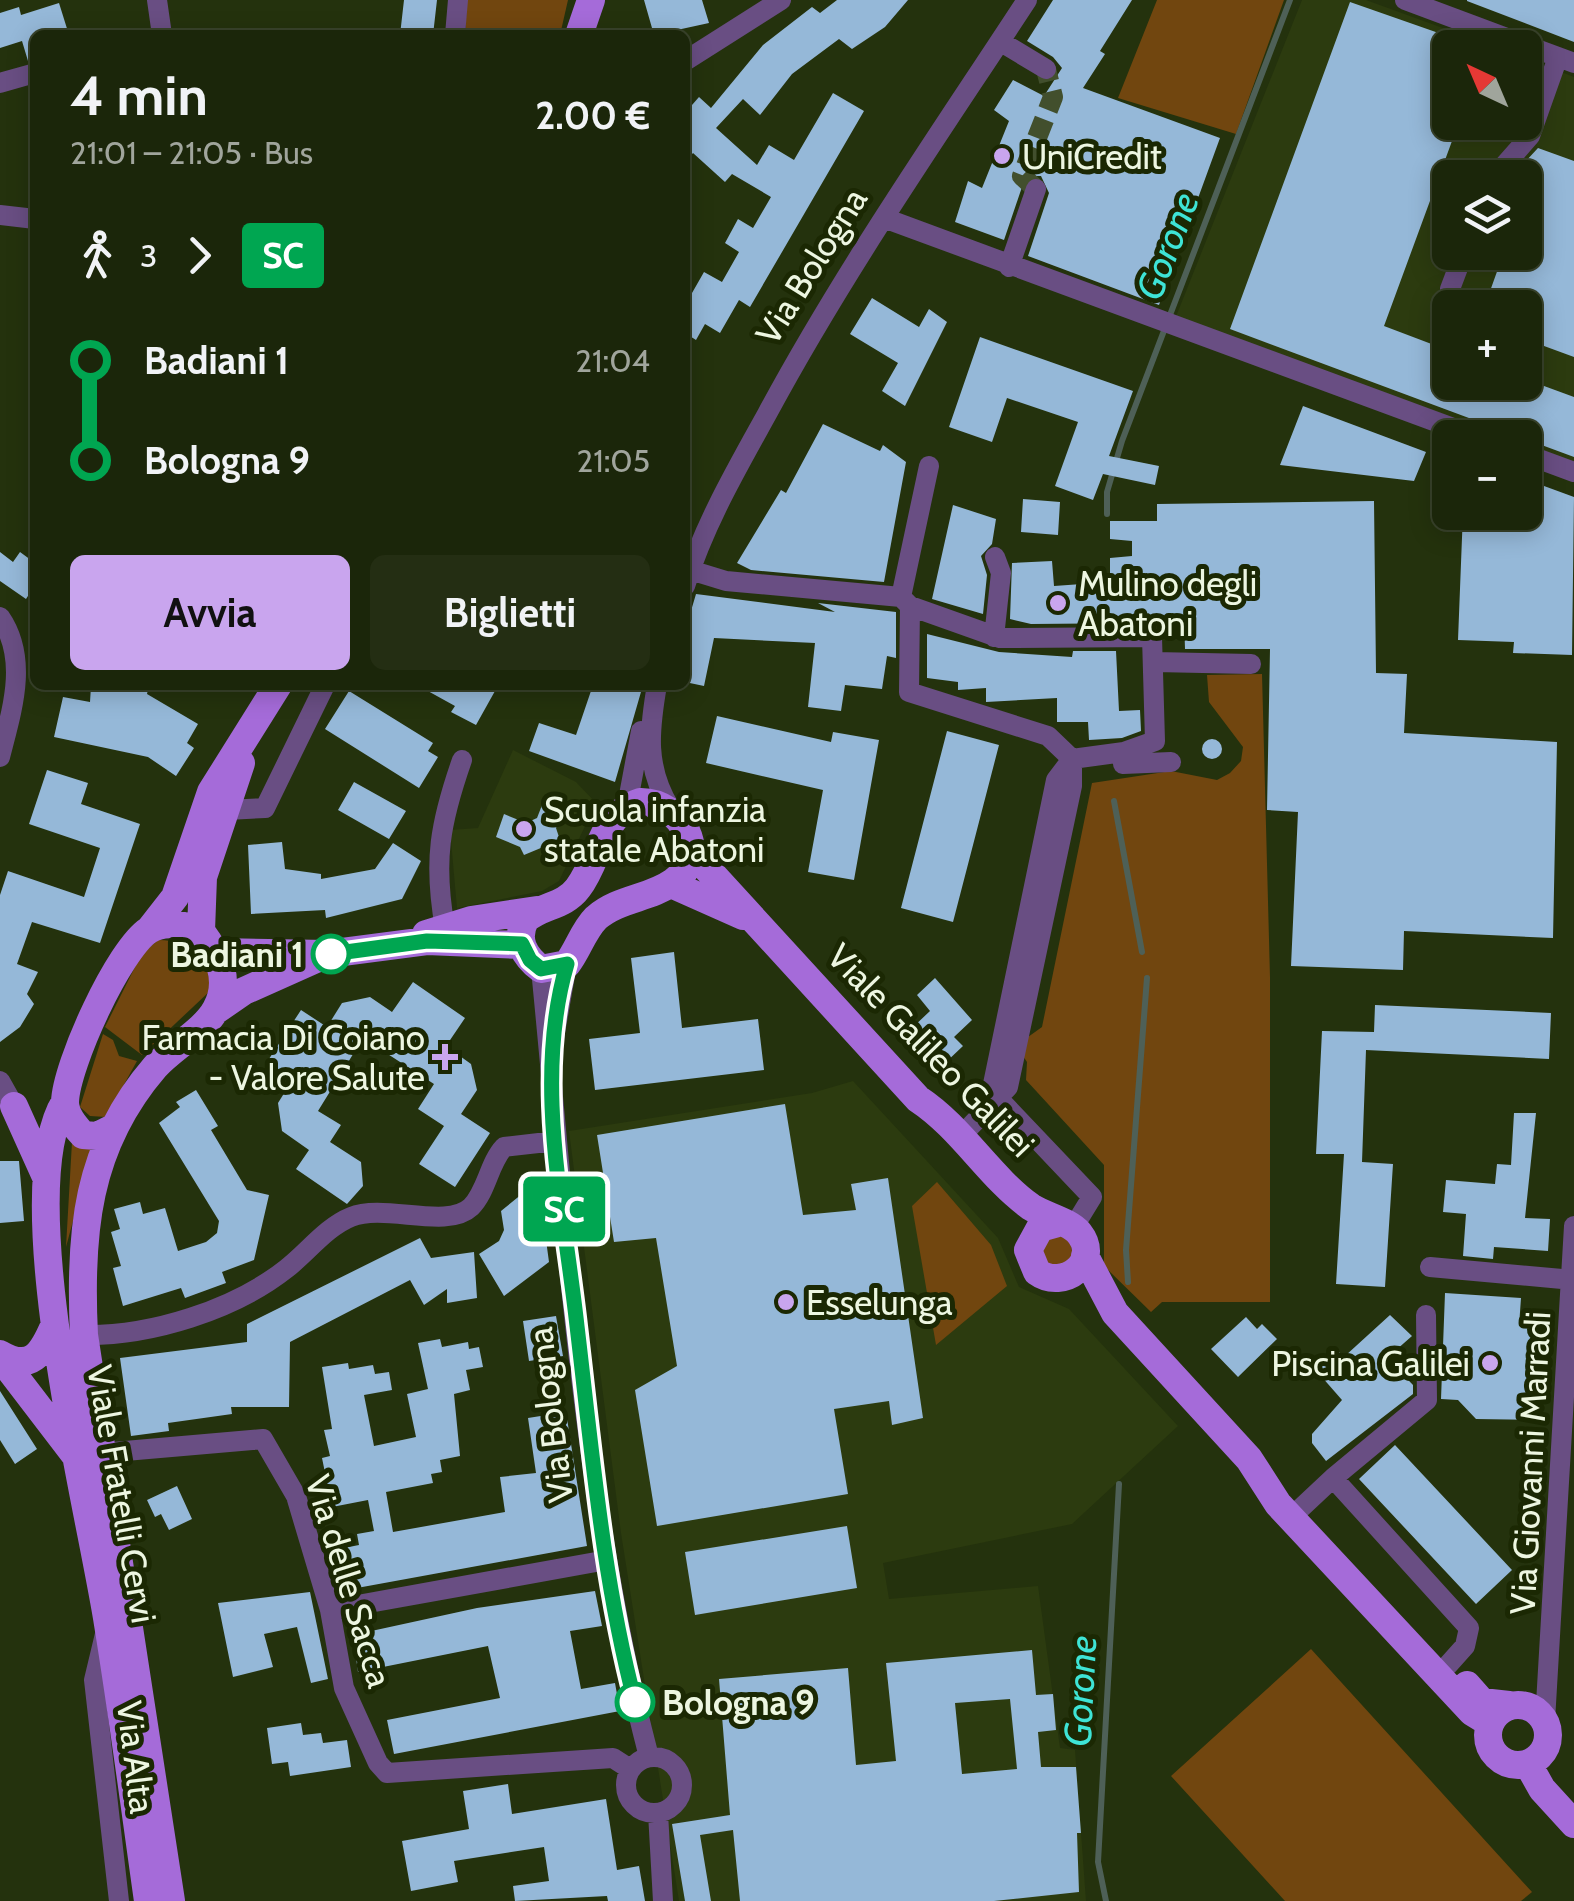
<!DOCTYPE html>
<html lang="it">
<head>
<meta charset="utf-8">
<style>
  :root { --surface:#1b260a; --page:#242e13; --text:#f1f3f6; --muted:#a0a59c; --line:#39432b; --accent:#c9a5ee }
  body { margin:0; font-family:Cabin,sans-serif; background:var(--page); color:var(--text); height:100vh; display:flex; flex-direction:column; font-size:38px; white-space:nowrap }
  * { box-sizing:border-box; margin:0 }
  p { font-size:32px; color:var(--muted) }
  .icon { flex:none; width:55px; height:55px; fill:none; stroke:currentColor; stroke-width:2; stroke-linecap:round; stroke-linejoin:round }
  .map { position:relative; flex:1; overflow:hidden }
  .side { position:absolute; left:30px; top:30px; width:660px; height:660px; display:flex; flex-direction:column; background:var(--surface); border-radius:15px; box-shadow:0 5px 25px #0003,0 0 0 2px var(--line) }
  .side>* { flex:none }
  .badge { padding:0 20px; border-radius:8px; font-size:35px; line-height:65px }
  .needle { width:65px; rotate:316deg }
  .tools { position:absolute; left:1432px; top:30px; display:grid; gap:20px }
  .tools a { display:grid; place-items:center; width:110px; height:110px; border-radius:15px; background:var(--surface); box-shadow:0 5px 25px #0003,0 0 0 2px var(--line); font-size:50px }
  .map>.badge { position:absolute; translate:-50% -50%; box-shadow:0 0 0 5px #fff }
  .legs { display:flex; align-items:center; gap:15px; height:110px; padding:0 40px; font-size:32px }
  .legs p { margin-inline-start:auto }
  .head { display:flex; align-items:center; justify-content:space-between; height:170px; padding:0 40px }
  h1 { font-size:55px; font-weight:700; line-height:75px }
  .action { display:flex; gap:20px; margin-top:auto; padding:20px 40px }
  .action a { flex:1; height:115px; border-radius:15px; background:var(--accent); color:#111; font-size:40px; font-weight:700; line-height:115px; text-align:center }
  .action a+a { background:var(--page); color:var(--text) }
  ul { padding:0 40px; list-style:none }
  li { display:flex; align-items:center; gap:35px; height:100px; font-size:38px }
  li i { display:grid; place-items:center; width:15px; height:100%; margin:0 12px; background:currentColor }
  li i::after { content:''; width:25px; height:25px; margin:-12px; border:8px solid; border-radius:50%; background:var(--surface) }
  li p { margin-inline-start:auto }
  li:first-child i { background:linear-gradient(#0000 50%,currentColor 0) }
  li:last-child i { background:linear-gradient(currentColor 50%,#0000 0) }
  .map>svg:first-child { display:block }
  .built { fill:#2c3b0f; fill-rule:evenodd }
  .green { fill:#71460f }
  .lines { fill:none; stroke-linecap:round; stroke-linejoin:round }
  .stream { stroke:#4e6057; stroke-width:6 }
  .building { fill:#95b8d8; fill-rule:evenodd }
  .minor-tunnel { stroke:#424f2d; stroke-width:20; stroke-dasharray:20 10; stroke-linecap:butt }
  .minor { stroke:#694e83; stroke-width:20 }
  .major { stroke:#a56bd9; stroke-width:28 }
  .line-1-casing { stroke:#fff; stroke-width:22 }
  .line-1 { stroke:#00a651; stroke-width:15 }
  .poi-dot { fill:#c9a5ee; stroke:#1b2803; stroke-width:4 }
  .stop-1-dot { fill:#fff; stroke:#00a651; stroke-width:5 }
  .labels { text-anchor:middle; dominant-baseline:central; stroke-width:10; stroke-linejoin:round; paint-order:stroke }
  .poi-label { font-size:35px; fill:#edf6e1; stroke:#1b2803; text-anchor:start }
  .street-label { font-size:35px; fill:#edf6e1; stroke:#1b2803 }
  .stop-label { font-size:35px; font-weight:bold; fill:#edf6e1; stroke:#1b2803; text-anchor:end }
  .water-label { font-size:38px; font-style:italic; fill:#3ee4d6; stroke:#1b2803 }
</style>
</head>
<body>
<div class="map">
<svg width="1574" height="1901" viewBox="0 0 1574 1901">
  <rect width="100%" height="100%" fill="#24320d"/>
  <path class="built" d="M1302 0H1366L1495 47 1450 48V122H1525V58L1574 77V466L1525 448V438L1496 437 1175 319ZM1450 178H1525V252H1450ZM1450 308H1525V382H1450Z
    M513 750 576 782 596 803 559 881 542 891 457 908 450 830 478 828Z
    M853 1081 998 1238 1019 1287 1069 1309 1178 1426 1072 1524 883 1563 889 1599 1038 1586 1060 1748 1075 1750 1086 1901H679L621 1533 569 1131 812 1093Z"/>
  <path class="green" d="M467 0H568L560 35H465Z
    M1157 0H1284L1236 134 1118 98Z
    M1262 674 1270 977V1302H1162L1151 1312 1104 1266V1165L1026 1080 1027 1062 1019 1050 1021 1042 1042 1027 1092 783 1171 771 1217 780 1230 773 1241 761 1243 747 1209 702 1207 675Z
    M158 940C194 941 210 954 210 991L142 1055 105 1027 141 955Z
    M103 1034 113 1040 119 1056 137 1061 106 1117 90 1116 80 1107Z
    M72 1142 92 1150 66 1247Z
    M937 1182 991 1245 1007 1286 936 1345 912 1206Z
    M1042 1251a15 15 0 1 1 30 0a15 15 0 1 1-30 0Z
    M1311 1649 1532 1892 1521 1901H1285L1171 1776Z"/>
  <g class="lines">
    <path class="stream" d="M1107 514V492L1122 441 1290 0
      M1114 801 1142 952
      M1128 1282 1126 1250 1147 978
      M1106 1901 1098 1862 1119 1484"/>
  </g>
  <path class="building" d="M404 0H437L433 35H400Z
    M644 0H702L709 23 654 35Z
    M837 0H908L885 27 852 49 839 39 792 74 760 115 743 99 716 128 757 165 769 145 794 160 833 93 864 111 750 307 739 300 720 333 705 324 696 340 685 333V289L692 293 704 272 722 282 739 252 725 243 738 219 753 228 771 197 732 174 725 182 693 153 685 162V113L699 97 711 108 763 45 812 7 820 13Z
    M1053 0H1132L1100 51 1105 54 1083 88 1220 138 1159 305 1028 256 1049 193 1041 176H1032L1023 184 1004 240 955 222 968 181 982 188 1009 121 994 110 1013 80 1044 96 1062 68 1053 57 1027 41Z
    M1467 0H1574V42L1467 1Z
    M1350 2 1450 37V122H1459L1384 326 1450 351V382H1525V379L1574 397V457L1230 329Z
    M59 3 69 35H35V60L28 61 22 41 0 48V13L19 7 21 15Z
    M1525 63 1540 68 1525 109Z
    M1538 148 1574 161V357L1525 339V308H1484L1504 252H1525V195L1532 175 1525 174V162Z
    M872 298 919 327 929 309 947 322 905 406 882 391 898 363 850 334Z
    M980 337 1133 391 1109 456 1159 466 1155 485 1103 474 1093 500 1055 486 1078 422 1007 398 992 442 949 427Z
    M1303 406 1426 452 1414 481 1280 465Z
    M823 424 880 451 883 445 906 462 884 582 751 570 737 563 781 490 786 493Z
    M1525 479 1574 497 1572 655 1513 653 1514 642 1458 640 1463 512H1525Z
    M1023 499 1060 502 1058 535 1021 532Z
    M1374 501 1376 673 1407 674 1404 733 1557 742 1553 938 1404 931 1403 970 1291 966 1298 812 1267 810 1270 649H1185L1184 618 1146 619V623L1031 624 1010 619 1012 563 1052 561 1054 586 1110 582V558L1132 556V541L1110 539V521H1157V504Z
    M953 505 996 519 992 544 981 556 987 575 983 614 932 599Z
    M0 552 13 562 20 552 35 563V585L26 599 0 581Z
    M696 594 835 612 818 603 896 612V658L887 656 882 689 845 685 841 711 808 707 815 643 714 638 704 686 685 682V631Z
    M927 634 999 652 1072 657 1073 651H1116L1119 711 1140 710 1141 731 1122 738 1089 740 1088 722H1057V698L986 702V688L958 690V682L927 678Z
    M114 685H149L147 694 198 724 187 743 194 748 176 776 148 757 54 737 63 697 90 702 91 686Z
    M417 685H484L495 691 476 725 451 712 455 706Z
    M593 685H643L615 782 529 751 539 723 576 735Z
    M349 691 433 743 428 751 438 757 419 788 325 729Z
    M717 716 831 742 833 732 879 740 854 880 808 872 823 790 706 763Z
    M947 731 999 745 953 922 901 908Z
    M1202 749a10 10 0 1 1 20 0a10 10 0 1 1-20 0Z
    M47 770 88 783 81 804 140 824 100 943 32 922 17 964 38 972 27 994 34 1004 20 1027 0 1042V895L8 871 84 897 100 848 29 824Z
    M354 782 406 811 389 839 338 810Z
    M546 795 568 804 556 828 560 840 524 855 520 847 496 837 504 814 526 823 537 818Z
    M282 842 285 869 321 874V879L375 869 393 843 421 861 402 899 326 918 325 910 251 914 248 845Z
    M674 952 682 1028 758 1019 764 1070 595 1090 589 1039 640 1033 631 958Z
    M935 978 972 1020 954 1037 963 1046 944 1064 911 1029 930 1011 917 995Z
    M413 982 465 1018 446 1046 471 1064 477 1090 461 1114 490 1133 455 1187 419 1164 444 1126 418 1109 434 1084 363 1038 318 1111 341 1125 330 1142 361 1162 363 1186 347 1204 296 1169 309 1150 282 1131 278 1103 293 1079 267 1062 301 1010 327 1027 342 1003 370 997 392 1012Z
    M1375 1005 1551 1013 1549 1059 1366 1050 1362 1162 1393 1164 1385 1287 1336 1284 1344 1154H1316L1322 1031 1374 1032Z
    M196 1090 218 1126 211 1130 247 1190 269 1195 254 1260 222 1272 226 1283 185 1298 181 1288 123 1306 113 1268 121 1266 111 1232 120 1229 114 1209 140 1202 143 1214 165 1208 178 1251 206 1242 217 1233 219 1221 159 1123 180 1107 176 1102Z
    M785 1104 803 1215 856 1210 851 1184 888 1178 923 1418 892 1425 889 1401 834 1409 848 1494 657 1526 635 1390 677 1366 656 1238 614 1242 597 1135Z
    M1514 1113H1536L1525 1218 1550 1219 1548 1251 1494 1247 1493 1259 1463 1256 1466 1214 1443 1212 1446 1180 1495 1184 1497 1164 1511 1165Z
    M0 1161H19L24 1221 0 1223Z
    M538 1181 549 1262 504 1296 479 1254 499 1241 504 1230 501 1211Z
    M420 1238 431 1258 474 1252 477 1298 447 1303V1289L424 1305 410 1280 290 1342 289 1407H231L232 1414 168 1423 169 1431 131 1436 120 1358 247 1342V1324Z
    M1445 1293 1521 1298 1519 1326 1540 1327 1534 1420 1476 1419 1458 1400 1441 1399Z
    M1390 1315 1412 1336 1387 1358 1413 1385V1394L1326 1461 1312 1443V1434L1342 1400 1314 1368 1335 1350 1345 1356Z
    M556 1316 563 1356 529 1361 523 1321Z
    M1246 1317 1257 1329 1262 1324 1277 1339 1238 1377 1211 1349Z
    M440 1339 442 1347 468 1342 469 1349 479 1347 483 1367 466 1370 470 1390 454 1394 460 1456 440 1460 442 1472 431 1474 433 1483 386 1492 393 1532 505 1512 500 1477 536 1473 528 1418 566 1412 587 1546 346 1590 339 1549 359 1545 357 1534 374 1531 368 1500 332 1507 322 1458 330 1456 324 1430 332 1429 322 1367 348 1363 349 1369 373 1365 375 1374 389 1372 392 1390 364 1395 374 1446 416 1437 407 1394 428 1389 418 1343Z
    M0 1391 37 1449 15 1464 0 1440Z
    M1395 1445 1512 1570 1476 1604 1359 1479Z
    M177 1486 192 1519 169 1530 161 1514 155 1517 147 1500Z
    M847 1526 857 1588 695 1615 685 1552Z
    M595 1591 602 1626 570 1631 581 1689 615 1683 620 1711 394 1754 387 1720 500 1698 488 1646 358 1672 353 1635 477 1608Z
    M310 1592 328 1679 311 1683 297 1627 264 1634 273 1667 233 1677 218 1603Z
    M1032 1650 1036 1695 1053 1694 1056 1730 1038 1732 1041 1767H1076L1081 1833H1077L1079 1892 994 1901H740L733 1830 700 1835 711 1901H685L672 1824 730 1815 719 1679 848 1668 856 1765 896 1761 886 1663ZM1010 1699 1017 1769 962 1774 955 1703Z
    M301 1723 303 1735 321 1733 323 1743 347 1740 351 1767 290 1776 288 1762 272 1764 267 1728Z
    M508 1784 512 1814 606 1799 617 1870 639 1866 645 1901H608L607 1896 515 1901 513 1886 549 1881 544 1847 454 1861 458 1882 411 1891 402 1841 469 1829 463 1791Z"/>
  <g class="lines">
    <path class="minor-tunnel" d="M1036 189 1022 176 1053 97 1046 69"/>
    <path class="minor" d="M157 0 162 35
      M1405 0 1574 63
      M455 35 458 0
      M1001 42 1046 69
      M685 61 781 0
      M0 83 35 73
      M1493 178 1530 136 1558 57
      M0 215 35 219
      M884 218 1480 438
      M1009 267 1036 189
      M1450 289 1464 252
      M1525 454 1574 472
      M690 570 726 581 901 597 910 606 909 692 1048 736 1072 759
      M685 586C704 525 736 470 767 414 844 271 938 136 1027 0
      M901 597 929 466
      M910 606 1000 638 1152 637 1155 741 1124 752 1072 759
      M0 617C29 659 12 710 0 757
      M994 637 1001 573 995 557
      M1155 662 1251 664
      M657 685C649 731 645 767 670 808
      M1124 752 1123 764 1171 762
      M1072 759 1056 780 993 1084 998 1098 1092 1197 1073 1228
      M627 806 641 731
      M227 810 265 808 325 685
      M445 928C433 861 440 823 462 760
      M541 969C567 1232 582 1500 649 1757
      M554 1038 567 964
      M0 1081 14 1106
      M962 1135 1008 1087 1072 786V759
      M1430 1267 1573 1280
      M84 1335C151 1336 234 1310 286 1269 307 1253 326 1227 351 1217 384 1203 447 1230 471 1207 487 1191 489 1163 504 1147L556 1141
      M102 1453 263 1439 296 1496 330 1610 344 1688 378 1763 387 1773 613 1758 630 1769
      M1333 1478 1427 1400 1426 1315
      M1301 1508 1333 1478 1469 1628 1465 1646 1448 1665
      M330 1610 607 1560
      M105 1634 94 1680 119 1901
      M1545 1721 1574 1226
      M626 1785a28 28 0 1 1 56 0a28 28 0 1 1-56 0Z
      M658 1813 663 1901"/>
    <path class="major" d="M579 35 591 0
      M640 802C682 801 711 856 673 882 649 899 619 898 596 918 583 931 578 950 567 964L541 969C524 956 515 940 525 920 541 905 564 907 578 888 601 858 599 815 640 802Z
      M690 850 918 1099C962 1128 989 1177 1031 1207 1045 1216 1069 1221 1079 1233 1102 1262 1063 1291 1037 1272L1028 1250 1040 1228 1058 1223
      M671 884 743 916
      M150 929 175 897 211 792 278 685
      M201 931 203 877 241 763
      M426 934 471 920 537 910
      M217 952 327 954 427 941 522 945
      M215 1011 244 991 316 959
      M65 1102C9 1191 91 1514 108 1624 123 1716 135 1809 148 1901
      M14 1106 46 1177
      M111 1129 97 1136 83 1135C75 1126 65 1115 65 1102 66 1065 119 949 149 930 166 919 184 926 201 931 218 954 232 980 216 1009 205 1030 172 1048 155 1067 86 1147 79 1234 84 1335L171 1901
      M1085 1256 1115 1313 1249 1459 1278 1504 1472 1712 1490 1723
      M0 1354C31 1372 42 1354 54 1326
      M0 1357 75 1455
      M1467 1685 1482 1702 1509 1705
      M1488 1735a30 30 0 1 1 60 0a30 30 0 1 1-60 0Z
      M1528 1764 1542 1789 1574 1824"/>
  </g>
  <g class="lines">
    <g class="line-1-casing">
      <path id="line-1" d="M331 954 427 941 522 944 530 960 541 969 567 964C533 1080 564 1208 577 1326 592 1452 603 1580 635 1702"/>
    </g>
    <use href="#line-1" class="line-1"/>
  </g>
  <g class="poi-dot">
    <circle cx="1002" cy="156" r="10"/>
    <circle cx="1058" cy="603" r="10"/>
    <circle cx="524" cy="829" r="10"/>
    <path d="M440 1042h10v10h10v10h-10v10h-10v-10h-10v-10h10z"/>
    <circle cx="786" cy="1302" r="10"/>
    <circle cx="1490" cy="1363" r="10"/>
  </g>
  <g class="stop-1-dot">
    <circle cx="331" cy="954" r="18"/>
    <circle cx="635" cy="1702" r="18"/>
  </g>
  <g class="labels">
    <g class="poi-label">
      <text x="1022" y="156">UniCredit</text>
      <text x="1078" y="583">Mulino degli<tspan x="1078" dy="40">Abatoni</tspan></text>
      <text x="544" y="809">Scuola infanzia<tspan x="544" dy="40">statale Abatoni</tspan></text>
      <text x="425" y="1037" text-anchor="end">Farmacia Di Coiano<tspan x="425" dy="40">- Valore Salute</tspan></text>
      <text x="806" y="1302">Esselunga</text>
      <text x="1470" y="1363" text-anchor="end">Piscina Galilei</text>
    </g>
    <g class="street-label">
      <text transform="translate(811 266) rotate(-58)">Via Bologna</text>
      <text transform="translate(931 1050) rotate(46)">Viale Galileo Galilei</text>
      <text transform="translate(550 1415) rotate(-97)">Via Bologna</text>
      <text transform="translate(1530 1463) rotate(-87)">Via Giovanni Marradi</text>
      <text transform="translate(122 1494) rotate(80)">Viale Fratelli Cervi</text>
      <text transform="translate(349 1581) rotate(73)">Via delle Sacca</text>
      <text transform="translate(136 1757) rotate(83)">Via Alta</text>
    </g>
    <g class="stop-label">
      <text x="304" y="954">Badiani 1</text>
      <text x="662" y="1702" text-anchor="start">Bologna 9</text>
    </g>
    <g class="water-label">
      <text transform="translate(1167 246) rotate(-69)">Gorone</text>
      <text transform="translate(1080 1691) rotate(-87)">Gorone</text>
    </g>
  </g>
</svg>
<div class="tools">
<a><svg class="needle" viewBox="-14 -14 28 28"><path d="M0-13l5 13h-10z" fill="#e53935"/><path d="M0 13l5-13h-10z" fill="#a0a59c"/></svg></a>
<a><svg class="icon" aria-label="layers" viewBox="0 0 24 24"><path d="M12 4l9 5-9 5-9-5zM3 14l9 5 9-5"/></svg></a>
<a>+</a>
<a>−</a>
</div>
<b class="badge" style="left:564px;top:1209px;background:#00a651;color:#fff">SC</b>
<section class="side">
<div class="head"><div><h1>4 min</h1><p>21:01 – 21:05 · Bus</p></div><b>2.00 €</b></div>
<div class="legs"><svg class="icon" aria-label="walk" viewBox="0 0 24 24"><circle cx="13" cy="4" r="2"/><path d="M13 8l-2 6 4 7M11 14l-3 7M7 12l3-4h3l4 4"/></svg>3<svg class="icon" aria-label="forward" viewBox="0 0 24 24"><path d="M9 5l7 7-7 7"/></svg><b class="badge" style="background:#00a651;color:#fff">SC</b></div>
<ul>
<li><i style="color:#00a651"></i><b>Badiani 1</b><p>21:04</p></li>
<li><i style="color:#00a651"></i><b>Bologna 9</b><p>21:05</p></li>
</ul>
<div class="action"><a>Avvia</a><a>Biglietti</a></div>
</section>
</div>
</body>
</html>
